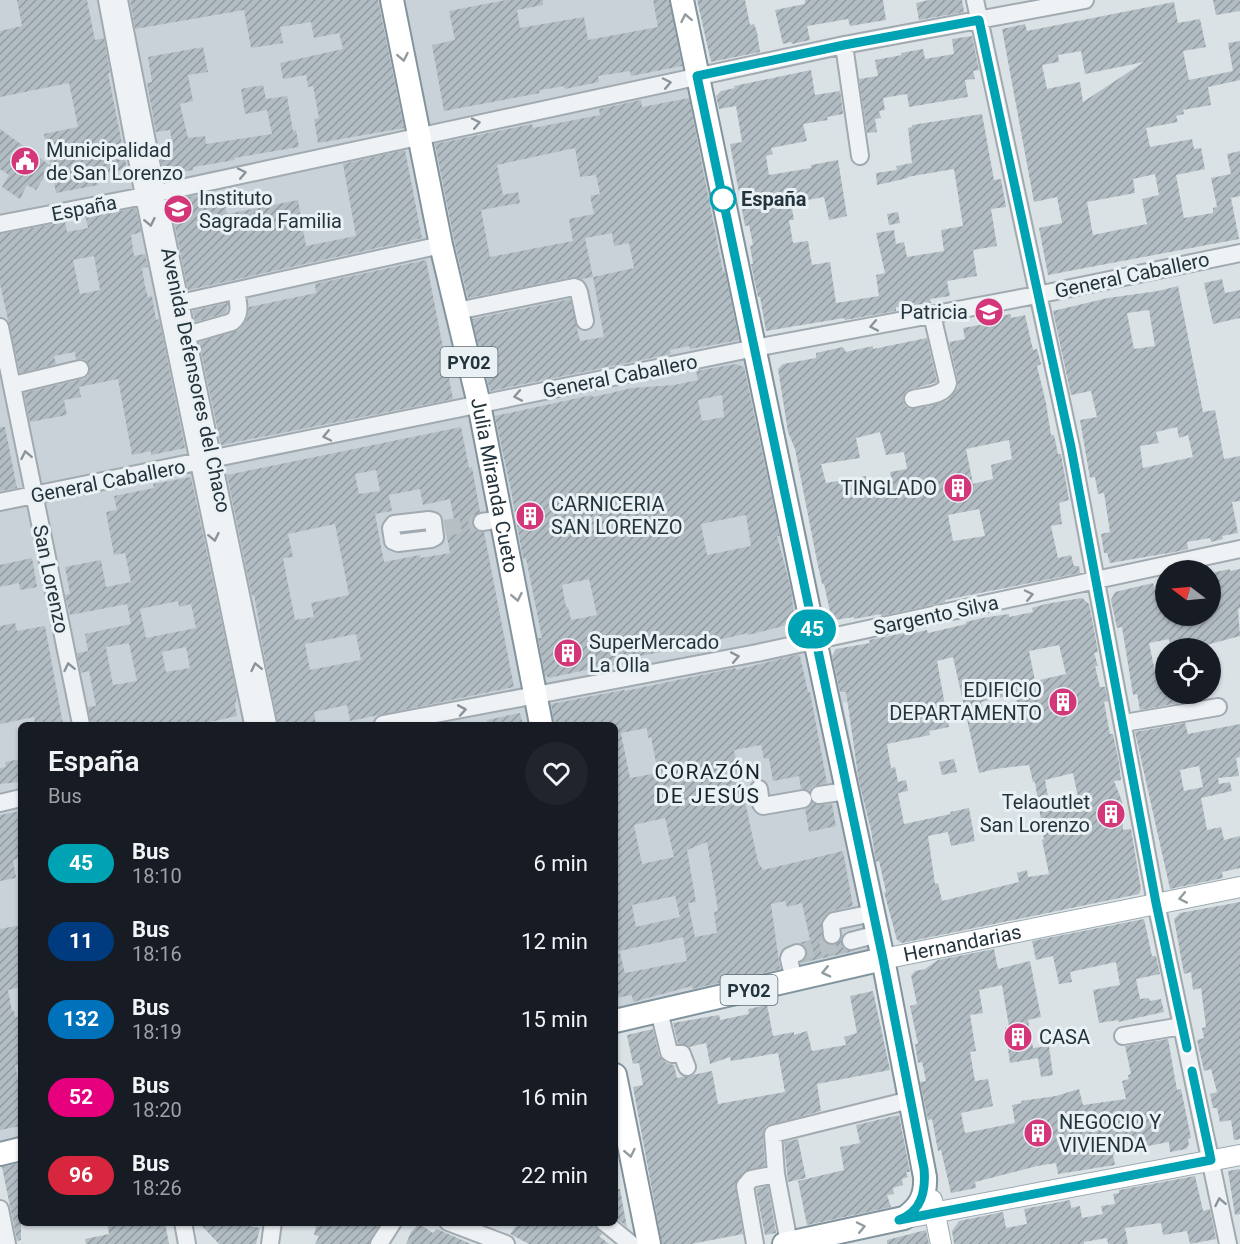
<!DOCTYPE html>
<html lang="en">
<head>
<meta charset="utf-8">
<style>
  :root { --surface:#171b24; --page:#20242c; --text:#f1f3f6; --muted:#9ea1a6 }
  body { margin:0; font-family:Roboto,sans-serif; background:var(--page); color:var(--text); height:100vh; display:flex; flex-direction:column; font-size:22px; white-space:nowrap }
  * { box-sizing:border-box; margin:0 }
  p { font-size:20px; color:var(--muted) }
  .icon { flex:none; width:33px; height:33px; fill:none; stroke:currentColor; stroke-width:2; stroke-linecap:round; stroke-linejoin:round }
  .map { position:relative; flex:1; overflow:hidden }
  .drawer { position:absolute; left:18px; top:722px; width:600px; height:504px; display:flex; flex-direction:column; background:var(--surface); border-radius:9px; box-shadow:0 2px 4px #0004 }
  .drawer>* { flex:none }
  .badge { padding:0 12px; border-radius:20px; font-size:21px; line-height:39px }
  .needle { width:39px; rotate:286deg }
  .fabs { position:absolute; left:1155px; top:560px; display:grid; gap:12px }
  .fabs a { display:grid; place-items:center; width:66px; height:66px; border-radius:50%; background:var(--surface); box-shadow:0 2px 4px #0004; font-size:30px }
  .map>.badge { position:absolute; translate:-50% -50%; box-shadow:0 0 0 3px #fff }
  .round { display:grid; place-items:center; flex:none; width:63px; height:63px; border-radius:32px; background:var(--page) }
  .overview { display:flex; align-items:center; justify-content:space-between; height:102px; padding:0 30px }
  h1 { font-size:28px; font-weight:600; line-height:45px }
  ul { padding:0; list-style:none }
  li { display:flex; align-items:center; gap:18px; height:78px; padding:0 30px }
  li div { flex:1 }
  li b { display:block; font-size:22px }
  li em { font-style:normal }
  li .badge { min-width:66px; font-weight:700; text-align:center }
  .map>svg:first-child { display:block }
  .built { fill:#c9d2d8 }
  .building { fill:url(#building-hatch); fill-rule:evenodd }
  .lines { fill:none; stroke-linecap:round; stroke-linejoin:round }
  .minor-tunnel { stroke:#b6bfc4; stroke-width:16; stroke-dasharray:16 8; stroke-linecap:butt }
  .minor-casing { stroke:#a0aab0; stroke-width:20 }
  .major-casing { stroke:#9aaab2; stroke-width:22 }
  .highway-casing { stroke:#82949d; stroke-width:26 }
  .minor { stroke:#eef2f5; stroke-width:16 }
  .major { stroke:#fff; stroke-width:20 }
  .highway { stroke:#fff; stroke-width:22 }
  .oneway { stroke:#929a9e }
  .oneway2 { stroke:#899399 }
  .line-casing { stroke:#fff; stroke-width:14 }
  .line { stroke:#00a3b4; stroke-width:9 }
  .stop-dot { fill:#fff; stroke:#00a3b4; stroke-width:3 }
  .labels { text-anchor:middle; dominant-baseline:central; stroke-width:6; stroke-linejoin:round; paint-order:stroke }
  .shield { fill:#eaf1f4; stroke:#5f6d74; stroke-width:1.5 }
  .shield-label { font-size:18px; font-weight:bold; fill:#24343d }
  .poi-label { font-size:20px; fill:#24343d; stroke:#eaf1f4; text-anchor:start }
  .stop-label { font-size:20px; font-weight:bold; fill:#24343d; stroke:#eaf1f4; text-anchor:start }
  .street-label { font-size:20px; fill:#24343d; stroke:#eaf1f4 }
  .neighbourhood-label { font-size:21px; letter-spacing:1.5px; fill:#17242d; stroke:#eaf1f4 }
</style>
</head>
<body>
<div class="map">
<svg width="1240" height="1244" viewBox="0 0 1240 1244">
  <defs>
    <pattern id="building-hatch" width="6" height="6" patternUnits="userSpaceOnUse" patternTransform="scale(1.5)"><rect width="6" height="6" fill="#b2bdc3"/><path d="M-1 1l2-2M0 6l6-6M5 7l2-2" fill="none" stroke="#919aa0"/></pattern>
  </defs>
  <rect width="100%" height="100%" fill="#dbe2e6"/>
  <path class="built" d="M0 0H695L840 693 878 688 879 696 843 703 897 961 615 1023V724H21V1155L0 1159Z"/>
  <path class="building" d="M17 0H87L95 40 104 38 110 73H108L127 169 96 175 98 185 56 193 51 166 36 190 27 185 20 199 2 187 9 175 0 169V129L51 166 44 134 78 127 69 83 0 97V31L22 26Z
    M130 0H378L404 128 318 143 314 119 319 118 313 86 308 87 306 75 283 79 280 63 343 49 339 33 314 38 311 22 280 27 283 43 251 48 244 10 135 29Z
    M506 0H543V5L517 10 520 28 584 17 588 40 658 27 653 0H669L682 66 631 76 630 71 598 76 599 82 565 89 564 86 554 88 539 90 540 93 444 111 432 45 455 40 449 11Z
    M697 0H745L750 25 754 24 757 32 760 52 711 62Z
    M805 0H883L886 20 850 26 848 19 807 26 810 40 792 44 791 42 783 44 775 10 805 4Z
    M929 0H962L964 12 919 20 916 3Z
    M1213 0H1240V11L1216 15Z
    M1174 2 1178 23 1200 19 1206 47 1183 51 1189 80 1233 71 1228 43 1240 41V80L1208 87 1211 105 1183 110 1184 114 1176 116 1178 122 1146 128 1150 147 1192 139 1194 149 1201 148 1205 169 1176 175 1184 218 1213 213V208L1217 207 1211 178 1231 174 1227 154 1240 151V196L1231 198 1239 239 1048 275 1039 228 1062 223 1057 197 1034 202 1002 29 1025 24 1027 31ZM1081 51 1085 74 1144 62 1083 102 1080 82 1047 89 1042 65 1059 62 1058 55ZM1155 174 1159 195 1142 199 1147 224 1093 235 1087 202 1135 193 1133 179Z
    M972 36 979 70 973 71 975 79 965 80 968 97 909 107 907 94 883 98 885 110 879 111 881 118 875 119 877 132 867 133 859 79 878 76 875 60 902 55 901 53 923 49 925 59 954 54 952 39Z
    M203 47 208 72 188 75 193 101 180 104 188 138 205 136 206 144 272 134 267 110 245 114 241 89 263 85 266 99 287 96 293 131 296 130 299 147 234 158 235 160 193 167V170L164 175 160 154 173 151 170 130 156 132 147 83 152 82 148 57Z
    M811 70 815 95 840 91 839 82 843 114 827 117 828 120 803 124 807 141 771 148 773 154 766 156 769 175 811 168V165L838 160 847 216 829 220 824 197 791 203 794 220H789L793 243 808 241 812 265 830 262 836 303 879 296 876 275 885 273 876 233 894 230 896 244 904 242 907 257 944 251 941 230 963 226 954 169 907 177 908 178 877 185 876 173 897 170 896 166 912 163 908 128 912 127V125L982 114 994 180 1001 179 1006 207 991 209 997 246 973 250 977 276 947 281 950 296 930 299 931 303 896 307V311L845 320 844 318 766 331 760 297H758L751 264H753L750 246 753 245 749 225 745 226 730 144 742 142 736 106 719 109 716 96 721 91 735 88 734 86Z
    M689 98 723 272 725 271 739 340 690 349 689 346 670 350 671 354 490 391 472 319 570 299 580 341 604 337 593 277 582 279 572 277 468 298 455 245 435 144 532 124 533 128 600 115 599 109 641 100 642 107ZM575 148 580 177 596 175 600 194 590 196 594 214 569 219 573 241 490 257 481 210 520 203 518 192 503 195 497 165ZM612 233 614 246 629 243 634 268 593 277 585 238Z
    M405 150 422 238 188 290 170 201 202 194 203 199 223 195 227 214 298 200 306 246 356 236 343 164Z
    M136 208 141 232 131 235 134 256 145 254 148 267 142 268 145 286 148 297 152 296 156 320 159 319 185 448 151 455V451L132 455 118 379 79 387 81 397 64 400 67 415 30 422 24 393 83 379 88 376 90 367 84 359H76L75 352 54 356 56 364 20 373 0 284V234L65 222 67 232 88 228 86 218ZM94 256 100 290 80 294 73 260Z
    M898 212 900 223 889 225 887 214Z
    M426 260 453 399 221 445 199 342 239 330 246 321 249 307 316 293 315 284Z
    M1222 279 1225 293 1240 290V318L1213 324 1204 283Z
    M1178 286 1203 412 1215 410 1224 459 1240 456V501L1232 502 1238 533 1222 536 1223 539 1211 542 1210 538 1187 542 1188 549 1175 552 1110 563 1107 553H1104L1101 534 1110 532 1104 493 1098 494 1095 477 1090 478 1080 420 1097 417 1091 391 1071 395 1053 311 1108 298 1158 291ZM1149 310 1155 346 1134 349 1127 313ZM1177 427 1179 438 1188 435 1193 457 1143 468 1140 446 1159 443 1156 432Z
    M228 303 226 313 195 322 193 311Z
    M1011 314V318L1025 315 1033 350 1037 349 1041 364 1037 366 1046 403 1051 435H1054L1058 454H1061L1069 500 1059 503 1062 524 1051 526 1058 558 1071 555 1074 566H1079L1080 573 945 600V602L881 616V614L854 619V617L835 620 831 616 824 584H822L818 566 795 449 788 432 778 369 783 364 816 358V353L843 347 846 352 873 346V349L927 338 937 382 906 391 903 401 905 406 910 409 931 406 948 400 958 387V381L949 342 965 339 963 328 985 324 984 319ZM880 432 886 455 904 452 907 469 890 472 893 485 869 488 866 476 826 483 821 464 860 458 856 438ZM1009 440 1012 459 991 465 993 479 973 484 966 449ZM979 509 985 536 953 541 948 515Z
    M736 364 744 367 780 536H777L791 589 795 623 748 635V633L714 641 713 639 672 650 618 660 619 665 604 666 549 678 545 675 538 638H542L526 558 523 559 511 490 495 416 592 395 593 397 632 388 674 385 698 380 696 371ZM722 395 724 417 702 421 698 400ZM746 515 751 546 707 555 701 524ZM589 579 597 615 571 620 568 607H566L562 585Z
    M0 427H5L17 488 0 491Z
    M461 427 469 468 472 467 480 512 473 518 472 524 478 531 484 532 514 687 350 721 347 705 314 712 316 724H278L259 628 260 627 254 595 252 596 227 475ZM376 470 380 491 359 494 355 474ZM420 489 423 505 450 499 454 520 444 522 450 553 420 558V555L384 562 375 514 392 511 389 495ZM335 524 349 595 311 603 314 617 295 620 283 558 293 557 288 534ZM356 634 361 660 310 670 305 644Z
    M191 477 237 696 235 705 237 716 210 722 211 724H91L88 707 96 706 89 671 81 673 77 653 88 651 85 634 131 624 127 604 70 615 65 595 70 594 65 567 101 560 106 587 131 582 125 553 114 555 106 512 117 510 114 496 154 488 153 484ZM178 601 179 607 191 604 196 628 146 638 140 609ZM129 643 137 681 113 685 106 647ZM186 647 190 668 166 672 162 652Z
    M32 558 37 587 20 590 19 583 0 587V565Z
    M1230 569V571L1240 569V608L1238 609 1240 636 1195 648H1170L1169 639 1149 643 1155 672 1166 670V693H1197L1198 698 1179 703 1140 710 1137 694 1133 695 1122 627 1117 628 1111 600 1115 592 1153 583 1155 590 1166 587V615H1210V573Z
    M1082 598 1089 604 1093 624 1098 652 1094 653 1098 666H1095L1100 687H1105L1108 701 1104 702 1110 734H1113L1119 763 1121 780 1114 781 1122 801 1123 830 1131 829 1141 889 1139 894 902 943 897 940 884 892H886L879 861 876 862 871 830 859 782 846 692H840L832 656 836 649 870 643 869 640 904 633 905 635 927 630 928 633 966 624V622L982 618 1009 614V617L1033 612 1032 608 1045 604ZM1059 645 1066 674 1035 681 1029 651ZM953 657 979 773 995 769 1029 765 1033 782H1035L1044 839 1042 840 1049 874 1028 877 1027 870 1017 873 1019 882 942 901 938 883 935 884 928 836 948 832 951 846 975 841 969 808 950 812 951 814 904 824 898 793 908 791 906 780 898 782 895 767 891 768 887 744 930 735 929 731 949 727 937 661ZM1015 694 1021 717 985 722 981 702ZM1073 773 1078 797 1049 802 1045 780Z
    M15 623 17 631 45 626 63 724H35L34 717 0 724V626Z
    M797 655 800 656 808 692H810L827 783 813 786 809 791 801 789 799 776 773 781 769 758 764 759 761 745 734 750 758 862 763 870 843 851 853 906 832 911 826 915 821 925 822 936 827 944 834 945 841 940 844 949 854 951 801 963 806 959 807 954 804 945 799 943 810 940 802 903 787 907 785 901 771 904 780 969 692 989V986L633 1002 632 995 615 998V953H620L625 973 687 961 683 937 615 952V724H554L551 704 624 690 625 691 735 668 736 670ZM647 728 648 738 651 737 658 773 630 778 621 733ZM665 818 674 857 642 864 634 825ZM707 842 718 911 714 912 717 933 695 937 688 903 696 902 687 850ZM675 896 680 917 636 927 632 905Z
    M520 713 523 724H487V720Z
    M1185 723 1188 734 1240 724V757L1236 758 1239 776 1218 778 1219 784 1230 782 1232 791 1201 798 1207 830 1221 827 1224 840 1240 836V868L1222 872 1223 878 1170 889 1135 732ZM1199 766 1203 787 1184 791 1180 770Z
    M21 759V782L0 784V768L6 767 5 762Z
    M954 759 957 772 942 775 939 762Z
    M813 803 820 805 832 804 836 826 809 832 805 809Z
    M21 811V834H19L21 858 13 860 16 878 0 881V815Z
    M1240 902V1139L1234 1140 1231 1120 1220 1122 1217 1108H1213L1210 1094 1217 1092 1211 1069 1204 1071 1197 1040 1204 1038 1202 1028 1206 1027 1201 988 1193 990 1191 972 1184 974 1174 919 1180 913Z
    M1144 919 1152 956H1156L1160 974 1136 979 1140 999 1149 998 1150 1001 1161 999 1164 1012 1118 1022V1020L1099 1023 1093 990 1120 985 1116 962 1070 972 1072 982 1059 984 1053 956 1036 960 1032 941Z
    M21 925V987L8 990 12 1011 14 1010 15 1017 21 1016V1064L15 1065 21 1095V1126L0 1130V929Z
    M994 949 998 969 1030 961 1041 1017 1028 1020 1033 1048 1049 1046 1053 1075 1041 1077 1038 1058 1010 1063 1005 1028 1009 1027 1002 985 979 990 983 1013 970 1015 976 1051 970 1052 975 1081 988 1079 993 1106 961 1113 965 1133 1015 1123 1012 1105 1022 1103 1021 1101 1056 1096 1079 1089 1083 1105 1126 1099 1122 1081 1129 1079 1128 1075 1131 1074 1125 1046 1168 1039 1177 1090 1181 1089 1191 1138 1188 1139 1189 1145 1186 1149 1170 1152 1169 1142 1142 1147 1113 1154 1115 1165 1058 1174 1056 1163 1037 1166 975 1182 976 1188 951 1193 941 1150 938 1151 932 1119 928 1120 920 1082 926 1081 922 1062 918 1063 915 1044H918L910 1006 917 1004 911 976 915 971 925 969 938 960Z
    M873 991 890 1070 817 1084 821 1111 766 1126 763 1135 765 1166 744 1172 735 1184 743 1234 691 1244H662L633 1087 643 1085 639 1063 633 1064 627 1035 653 1029 659 1055 666 1063 674 1065 677 1078 712 1071 718 1104 785 1092 778 1053 731 1061 730 1057 710 1064 706 1043 689 1047 678 1044 673 1023 719 1015 720 1020 749 1014 748 1009 767 1005 773 1036 794 1032V1035L807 1031 812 1051 846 1045 844 1037 857 1033 850 996Z
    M899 1115 910 1172H906L908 1177 902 1179 903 1185 893 1188 894 1194 887 1195 891 1207 807 1225 798 1181 844 1170 840 1147 860 1143 856 1125Z
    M798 1139 806 1178 788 1182 784 1142Z
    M21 1163V1240L17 1241 2 1167Z
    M1240 1169V1214L1235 1215 1228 1171Z
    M1195 1176 1203 1211 1210 1209 1216 1239 1190 1244 1187 1231 1163 1235 1161 1223 1125 1228 1128 1244H1108L1107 1238 1084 1242V1244H954L952 1231 959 1221 1003 1212 1006 1228 1027 1224 1024 1209 1070 1200 1071 1208 1080 1206 1082 1218 1103 1214 1101 1206 1115 1204 1113 1194 1119 1193V1190Z
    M768 1186 776 1233 765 1235 756 1189Z
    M615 1189H620L627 1227 615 1217Z
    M107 1222H165L169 1244H86L85 1239 109 1234Z
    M198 1222H230L260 1228 256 1244H219Z
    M317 1222H380L369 1244H315L319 1236 314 1235Z
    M519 1222H593L602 1234 599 1236 609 1244H529L510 1234Z
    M419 1224 433 1233 437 1229 471 1244H406L411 1232Z
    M926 1230 929 1244H887V1240Z"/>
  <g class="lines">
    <path class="minor-tunnel" d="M445 528 482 522
      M797 953 851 941"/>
    <g class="minor-casing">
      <path id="minor" d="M107 0 144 196 253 724
        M119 0 157 192 268 724
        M975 0 1071 447 1156 903 1228 1244
        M844 45 860 156
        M0 224 144 196 844 45 1085 0
        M171 305 441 245
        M457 311 574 287 577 288 579 292 585 321
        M0 327 81 724
        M187 335 232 322C242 314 238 303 236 291
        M13 385 80 369
        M913 399C924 396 945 396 948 383L932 315
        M0 502 755 348 1037 295 1240 253
        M429 520 433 521 435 537 431 539 398 543 393 541 391 528 394 524Z
        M482 522 502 519
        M1124 723 1218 707
        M383 724 757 653 1240 549
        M759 789 761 804 763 806 803 799
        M819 795 847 791
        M0 803 21 798
        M832 935 831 925 834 921 873 913
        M851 941 878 934
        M794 980 789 959 790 956 797 953
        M659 1011 669 1052 672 1054H682L687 1067
        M1123 1036 1182 1026
        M776 1174 789 1243
        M0 1209 7 1244
        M183 1222 187 1244
        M448 1222 506 1244
        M604 1222 631 1244
        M270 1244 273 1222
        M379 1244 393 1222
        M755 1244 745 1186 751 1179 776 1174 773 1134 910 1100"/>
    </g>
    <g class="major-casing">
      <g id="major">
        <path id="s1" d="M883 959 1240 887"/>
        <path d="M932 1200 941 1244"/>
        <path d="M901 1219 1240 1155"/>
      </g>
    </g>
    <g class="highway-casing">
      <g id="highway">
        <path id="s2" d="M392 0 441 245 479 404 541 724"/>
        <path d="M682 0 815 640 883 959 925 1177C926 1195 920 1208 904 1218L784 1244"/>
        <path d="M615 1021 883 959"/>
        <path d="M615 1075 649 1244"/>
        <path d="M0 1154 21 1149"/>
      </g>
    </g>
    <use href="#minor" class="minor"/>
    <use href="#major" class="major"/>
    <use href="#highway" class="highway"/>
  </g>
  <defs><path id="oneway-chevron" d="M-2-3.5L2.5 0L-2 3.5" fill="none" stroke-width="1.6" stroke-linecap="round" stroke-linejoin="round" transform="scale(1.5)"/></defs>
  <g class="oneway">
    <use href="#oneway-chevron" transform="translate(686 18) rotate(-101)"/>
    <use href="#oneway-chevron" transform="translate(403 57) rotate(79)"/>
    <use href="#oneway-chevron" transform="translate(517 597) rotate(79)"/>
    <use href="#oneway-chevron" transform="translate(1183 898) rotate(169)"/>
    <use href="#oneway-chevron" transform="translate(826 972) rotate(167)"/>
    <use href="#oneway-chevron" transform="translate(630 1153) rotate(79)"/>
    <use href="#oneway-chevron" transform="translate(861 1227) rotate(-12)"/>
  </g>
  <g class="oneway2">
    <use href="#oneway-chevron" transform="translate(667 83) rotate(-12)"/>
    <use href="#oneway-chevron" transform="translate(476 123) rotate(-12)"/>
    <use href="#oneway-chevron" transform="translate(242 173) rotate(-12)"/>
    <use href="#oneway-chevron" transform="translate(150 222) rotate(78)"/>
    <use href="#oneway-chevron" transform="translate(874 326) rotate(169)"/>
    <use href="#oneway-chevron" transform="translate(518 396) rotate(169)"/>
    <use href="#oneway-chevron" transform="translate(327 436) rotate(168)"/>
    <use href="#oneway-chevron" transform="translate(26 455) rotate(-101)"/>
    <use href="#oneway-chevron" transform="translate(214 537) rotate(78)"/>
    <use href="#oneway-chevron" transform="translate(1029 595) rotate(-12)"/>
    <use href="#oneway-chevron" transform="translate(735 657) rotate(-11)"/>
    <use href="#oneway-chevron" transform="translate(69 667) rotate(-102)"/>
    <use href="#oneway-chevron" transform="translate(256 667) rotate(-102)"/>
    <use href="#oneway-chevron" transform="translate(462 710) rotate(-10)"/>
    <use href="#oneway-chevron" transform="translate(1220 1202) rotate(-101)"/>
  </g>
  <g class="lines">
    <g class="line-casing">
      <path id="line" d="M1187 1048 1156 903 1071 447 979 20 844 45 697 76 883 959 924 1169C926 1191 922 1211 899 1220L1211 1160 1192 1071"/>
    </g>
    <use href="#line" class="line"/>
  </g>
  <defs>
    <g id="civic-disc" transform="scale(1.5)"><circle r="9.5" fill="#d43779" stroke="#eaf1f4"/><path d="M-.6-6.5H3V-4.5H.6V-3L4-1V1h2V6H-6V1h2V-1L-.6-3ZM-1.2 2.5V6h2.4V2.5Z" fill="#fff"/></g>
    <g id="university-disc" transform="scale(1.5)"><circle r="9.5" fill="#d43779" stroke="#eaf1f4"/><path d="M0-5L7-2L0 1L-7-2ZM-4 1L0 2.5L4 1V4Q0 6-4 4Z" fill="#fff"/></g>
    <g id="school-disc" transform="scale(1.5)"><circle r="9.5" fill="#d43779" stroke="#eaf1f4"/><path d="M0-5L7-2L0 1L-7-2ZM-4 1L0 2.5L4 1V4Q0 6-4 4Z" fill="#fff"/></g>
    <g id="building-disc" transform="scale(1.5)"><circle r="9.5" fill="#d43779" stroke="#eaf1f4"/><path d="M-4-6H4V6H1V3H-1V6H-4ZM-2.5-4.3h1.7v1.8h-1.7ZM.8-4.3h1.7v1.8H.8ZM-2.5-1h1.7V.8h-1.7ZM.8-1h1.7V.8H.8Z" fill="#fff"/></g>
  </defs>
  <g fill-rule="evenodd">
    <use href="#civic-disc" x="25" y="161"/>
    <use href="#university-disc" x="178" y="209"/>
    <use href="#school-disc" x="989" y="312"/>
    <use href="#building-disc" x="958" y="488"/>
    <use href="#building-disc" x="530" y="516"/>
    <use href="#building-disc" x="568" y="653"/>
    <use href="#building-disc" x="1063" y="702"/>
    <use href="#building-disc" x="1111" y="814"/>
    <use href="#building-disc" x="1018" y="1037"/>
    <use href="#building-disc" x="1038" y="1133"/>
  </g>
  <circle class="stop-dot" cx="723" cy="199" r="12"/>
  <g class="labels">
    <g class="shield">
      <rect x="440.5" y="347" width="57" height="30" rx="4.5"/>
      <rect x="720.5" y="975" width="57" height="30" rx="4.5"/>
    </g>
    <g class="shield-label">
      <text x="469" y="362">PY02</text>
      <text x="749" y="990">PY02</text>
    </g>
    <g class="poi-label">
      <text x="46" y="150">Municipalidad<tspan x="46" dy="23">de San Lorenzo</tspan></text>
      <text x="199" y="198">Instituto<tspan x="199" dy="23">Sagrada Familia</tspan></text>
      <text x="968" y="312" text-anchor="end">Patricia</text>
      <text x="937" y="488" text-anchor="end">TINGLADO</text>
      <text x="551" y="504">CARNICERIA<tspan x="551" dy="23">SAN LORENZO</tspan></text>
      <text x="589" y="642">SuperMercado<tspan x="589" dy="23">La Olla</tspan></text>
      <text x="1042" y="690" text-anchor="end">EDIFICIO<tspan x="1042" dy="23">DEPARTAMENTO</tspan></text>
      <text x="1090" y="802" text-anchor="end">Telaoutlet<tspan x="1090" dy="23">San Lorenzo</tspan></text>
      <text x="1039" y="1037">CASA</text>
      <text x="1059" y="1122">NEGOCIO Y<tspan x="1059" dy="23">VIVIENDA</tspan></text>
    </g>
    <g class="stop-label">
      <text x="741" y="199">España</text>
    </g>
    <g class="street-label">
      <text transform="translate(84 208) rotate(-11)">España</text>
      <text transform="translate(1132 275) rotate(-12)">General Caballero</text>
      <text transform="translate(620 376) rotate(-11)">General Caballero</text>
      <text transform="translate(196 380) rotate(78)">Avenida Defensores del Chaco</text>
      <text transform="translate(108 481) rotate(-11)">General Caballero</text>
      <text stroke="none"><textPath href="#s2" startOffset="496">Julia Miranda Cueto</textPath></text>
      <text transform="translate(51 579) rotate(78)">San Lorenzo</text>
      <text transform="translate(936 615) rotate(-12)">Sargento Silva</text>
      <text stroke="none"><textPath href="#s1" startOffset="81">Hernandarias</textPath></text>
    </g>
    <g class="neighbourhood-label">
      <text x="708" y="772">CORAZÓN<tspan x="708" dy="24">DE JESÚS</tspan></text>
    </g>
  </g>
</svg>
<div class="fabs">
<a><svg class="needle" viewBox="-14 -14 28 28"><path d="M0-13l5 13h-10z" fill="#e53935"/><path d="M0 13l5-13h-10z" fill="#9ea1a6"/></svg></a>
<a><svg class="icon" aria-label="locate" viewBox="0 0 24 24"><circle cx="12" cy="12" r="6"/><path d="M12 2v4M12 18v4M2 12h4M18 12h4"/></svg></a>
</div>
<b class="badge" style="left:812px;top:629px;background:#00a3b4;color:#fff">45</b>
<section class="drawer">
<div class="overview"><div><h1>España</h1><p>Bus</p></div><a class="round"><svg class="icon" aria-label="heart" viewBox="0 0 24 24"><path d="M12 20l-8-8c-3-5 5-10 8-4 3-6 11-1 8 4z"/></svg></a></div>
<ul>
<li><span class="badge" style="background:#00a3b4;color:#fff">45</span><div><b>Bus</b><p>18:10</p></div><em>6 min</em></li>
<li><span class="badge" style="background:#003b80;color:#fff">11</span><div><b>Bus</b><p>18:16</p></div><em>12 min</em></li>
<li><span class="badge" style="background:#0072bc;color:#fff">132</span><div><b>Bus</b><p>18:19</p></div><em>15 min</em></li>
<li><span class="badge" style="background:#e6007e;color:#fff">52</span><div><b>Bus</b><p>18:20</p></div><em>16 min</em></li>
<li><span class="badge" style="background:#d7263d;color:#fff">96</span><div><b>Bus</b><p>18:26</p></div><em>22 min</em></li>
</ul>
</section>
</div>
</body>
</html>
